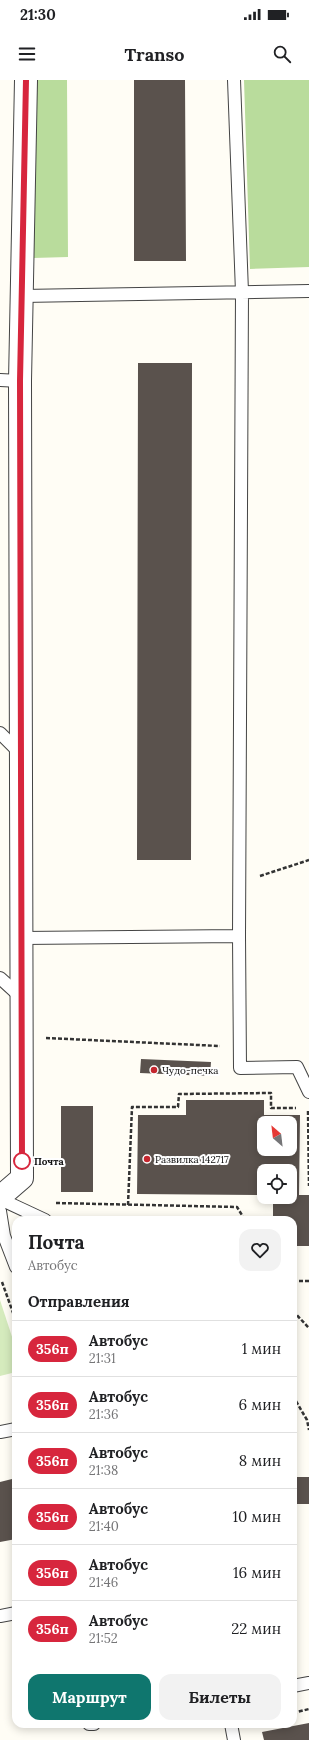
<!DOCTYPE html>
<html lang="ru">
<head>
<meta charset="utf-8">
<style>
  :root { --surface:#fff; --page:#f2f2f2; --text:#202124; --muted:#757577; --line:#e0e0e0; --accent:#0f766e }
  body { margin:0; font-family:Lora,serif; background:var(--page); color:var(--text); height:100vh; display:flex; flex-direction:column; font-size:15px; white-space:nowrap }
  * { box-sizing:border-box; margin:0 }
  p { font-size:13px; color:var(--muted) }
  .icon { flex:none; width:22px; height:22px; fill:none; stroke:currentColor; stroke-width:2; stroke-linecap:round; stroke-linejoin:round }
  .map { position:relative; flex:1; overflow:hidden }
  .sheet { position:absolute; left:12px; top:1136px; width:285px; height:512px; display:flex; flex-direction:column; background:var(--surface); border-radius:12px; box-shadow:0 2px 10px #0003 }
  .sheet>* { flex:none }
  .badge { padding:0 8px; border-radius:13px; font-size:14px; line-height:26px }
  .needle { width:26px; rotate:332deg }
  .buttons { position:absolute; left:257px; top:1036px; display:grid; gap:8px }
  .buttons a { display:grid; place-items:center; width:40px; height:40px; border-radius:8px; background:var(--surface); box-shadow:0 2px 10px #0003; font-size:20px }
  .map>.badge { position:absolute; translate:-50% -50%; box-shadow:0 0 0 2px #fff }
  h2 { padding:0 16px; font-size:15px; line-height:36px }
  .round { display:grid; place-items:center; flex:none; width:42px; height:42px; border-radius:12px; background:var(--page) }
  .overview { display:flex; align-items:center; justify-content:space-between; height:68px; padding:0 16px }
  h1 { font-size:19px; font-weight:800; line-height:30px }
  .primary-button { display:flex; gap:8px; margin-top:auto; padding:8px 16px }
  .primary-button a { flex:1; height:46px; border-radius:12px; background:var(--accent); color:#fff; font-size:16px; font-weight:800; line-height:46px; text-align:center }
  .primary-button a+a { background:var(--page); color:var(--text) }
  ul { padding:0; list-style:none }
  li { display:flex; align-items:center; gap:12px; height:56px; padding:0 16px; border-top:1px solid var(--line) }
  li div { flex:1 }
  li b { display:block; font-size:15px }
  li em { font-style:normal }
  li .badge { min-width:44px; font-weight:700; text-align:center }
  .status { display:flex; justify-content:space-between; align-items:center; height:28px; padding:0 20px; background:var(--surface); direction:ltr }
  .status svg { height:11px; fill:currentColor }
  header { display:flex; justify-content:space-between; align-items:center; height:52px; padding:0 16px; background:var(--surface); font-size:18px; font-weight:800 }
  .map>svg:first-child { display:block }
  .green { fill:#d5ebbd }
  .forest { fill:#b9dc9c }
  .building { fill:#5a524d; fill-rule:evenodd }
  .lines { fill:none; stroke-linecap:round; stroke-linejoin:round }
  .service-casing { stroke:#444; stroke-width:14 }
  .minor-casing { stroke:#444; stroke-width:24 }
  .path { stroke:#333; stroke-width:2.5; stroke-dasharray:4 2; stroke-linecap:butt }
  .service { stroke:#fff; stroke-width:12 }
  .minor { stroke:#fff; stroke-width:22 }
  .line-casing { stroke:#fff; stroke-width:9 }
  .line { stroke:#d7263d; stroke-width:6 }
  .poi-dot { fill:#c4262e; stroke:#fff; stroke-width:1.5 }
  .stop-dot { fill:#fff; stroke:#d7263d; stroke-width:2 }
  .labels { text-anchor:middle; dominant-baseline:central; stroke-width:4; stroke-linejoin:round; paint-order:stroke }
  .poi-label { font-size:10px; fill:#111; stroke:#fff; text-anchor:start }
  .stop-label { font-size:10px; font-weight:bold; fill:#111; stroke:#fff; text-anchor:start }
</style>
</head>
<body>
<div class="status"><b>21:30</b><svg viewBox="0 0 49 12"><path d="M0 12V9h3v3zM5 12V6h3v6zM10 12V3h3v9zM15 12V0h3v12zM26 1h20v11H26zM47 4h2v5h-2z"/></svg></div>
<header><svg class="icon" aria-label="menu" viewBox="0 0 24 24"><path d="M4 6h16M4 12h16M4 18h16"/></svg>Transo<svg class="icon" aria-label="search" viewBox="0 0 24 24"><circle cx="10" cy="10" r="6"/><path d="M15 15l6 6"/></svg></header>
<div class="map">
<svg width="309" height="1660" viewBox="0 0 309 1660">
  <rect width="100%" height="100%" fill="#fffdf5"/>
  <path class="green" d="M0 1220 16 1269V1292L0 1296Z"/>
  <path class="forest" d="M33 0H67L68 177 33 178Z
    M244 0H309V187L250 189Z"/>
  <path class="building" d="M134 0H185L186 181H134Z
    M138 283H192L191 780H137Z
    M141 979 211 982 210 996 140 993Z
    M186 1020H264V1035H300L299 1115H309V1166H293V1140H273V1117H290V1091H264V1115L137 1114 138 1035H186ZM264 1043H290V1069H264Z
    M61 1026H93V1112H61Z
    M293 1397H309V1424H293Z
    M16 1398V1459L0 1462V1402Z
    M309 1643V1660H264L262 1652Z"/>
  <g class="lines">
    <g class="service-casing">
      <path id="service" d="M234 0 242 212 239 856
        M22 216 309 211
        M0 300 20 301
        M0 653 20 673
        M22 858 239 856 240 988 297 987 309 1012
        M0 898 22 918
        M0 1119 45 1140
        M0 1131 4 1156 16 1187
        M0 1352 16 1349
        M0 1536 16 1533
        M293 1606 309 1603
        M89 1644H94
        M231 1644 234 1660"/>
    </g>
    <g class="minor-casing">
      <path id="minor" d="M0 1117 22 1098 20 301 26 0"/>
    </g>
    <path class="path" d="M260 796 309 780
      M46 958 220 966
      M308 1031 309 1106
      M56 1123 237 1127 245 1140
      M128 1125 132 1027H178L179 1014 271 1013V1028H296
      M293 1201H309
      M2 1202 16 1241
      M293 1231 309 1248
      M293 1316 307 1340 309 1350
      M293 1633 309 1629"/>
    <use href="#service" class="service"/>
    <use href="#minor" class="minor"/>
  </g>
  <g class="lines">
    <g class="line-casing">
      <path id="line" d="M22 1081 20 301 26 0"/>
    </g>
    <use href="#line" class="line"/>
  </g>
  <g class="poi-dot">
    <circle cx="154" cy="990" r="4"/>
    <circle cx="147" cy="1079" r="4"/>
  </g>
  <circle class="stop-dot" cx="22" cy="1081" r="8"/>
  <g class="labels">
    <g class="poi-label">
      <text x="162" y="990">Чудо-печка</text>
      <text x="155" y="1079">Развилка 142717</text>
    </g>
    <g class="stop-label">
      <text x="34" y="1081">Почта</text>
    </g>
  </g>
</svg>
<div class="buttons">
<a><svg class="needle" viewBox="-14 -14 28 28"><path d="M0-13l5 13h-10z" fill="#e53935"/><path d="M0 13l5-13h-10z" fill="#757577"/></svg></a>
<a><svg class="icon" aria-label="locate" viewBox="0 0 24 24"><circle cx="12" cy="12" r="6"/><path d="M12 2v4M12 18v4M2 12h4M18 12h4"/></svg></a>
</div>
<section class="sheet">
<div class="overview"><div><h1>Почта</h1><p>Автобус</p></div><a class="round"><svg class="icon" aria-label="heart" viewBox="0 0 24 24"><path d="M12 20l-8-8c-3-5 5-10 8-4 3-6 11-1 8 4z"/></svg></a></div>
<h2>Отправления</h2>
<ul>
<li><span class="badge" style="background:#d7263d;color:#fff">356п</span><div><b>Автобус</b><p>21:31</p></div><em>1 мин</em></li>
<li><span class="badge" style="background:#d7263d;color:#fff">356п</span><div><b>Автобус</b><p>21:36</p></div><em>6 мин</em></li>
<li><span class="badge" style="background:#d7263d;color:#fff">356п</span><div><b>Автобус</b><p>21:38</p></div><em>8 мин</em></li>
<li><span class="badge" style="background:#d7263d;color:#fff">356п</span><div><b>Автобус</b><p>21:40</p></div><em>10 мин</em></li>
<li><span class="badge" style="background:#d7263d;color:#fff">356п</span><div><b>Автобус</b><p>21:46</p></div><em>16 мин</em></li>
<li><span class="badge" style="background:#d7263d;color:#fff">356п</span><div><b>Автобус</b><p>21:52</p></div><em>22 мин</em></li>
</ul>
<div class="primary-button"><a>Маршрут</a><a>Билеты</a></div>
</section>
</div>
</body>
</html>
